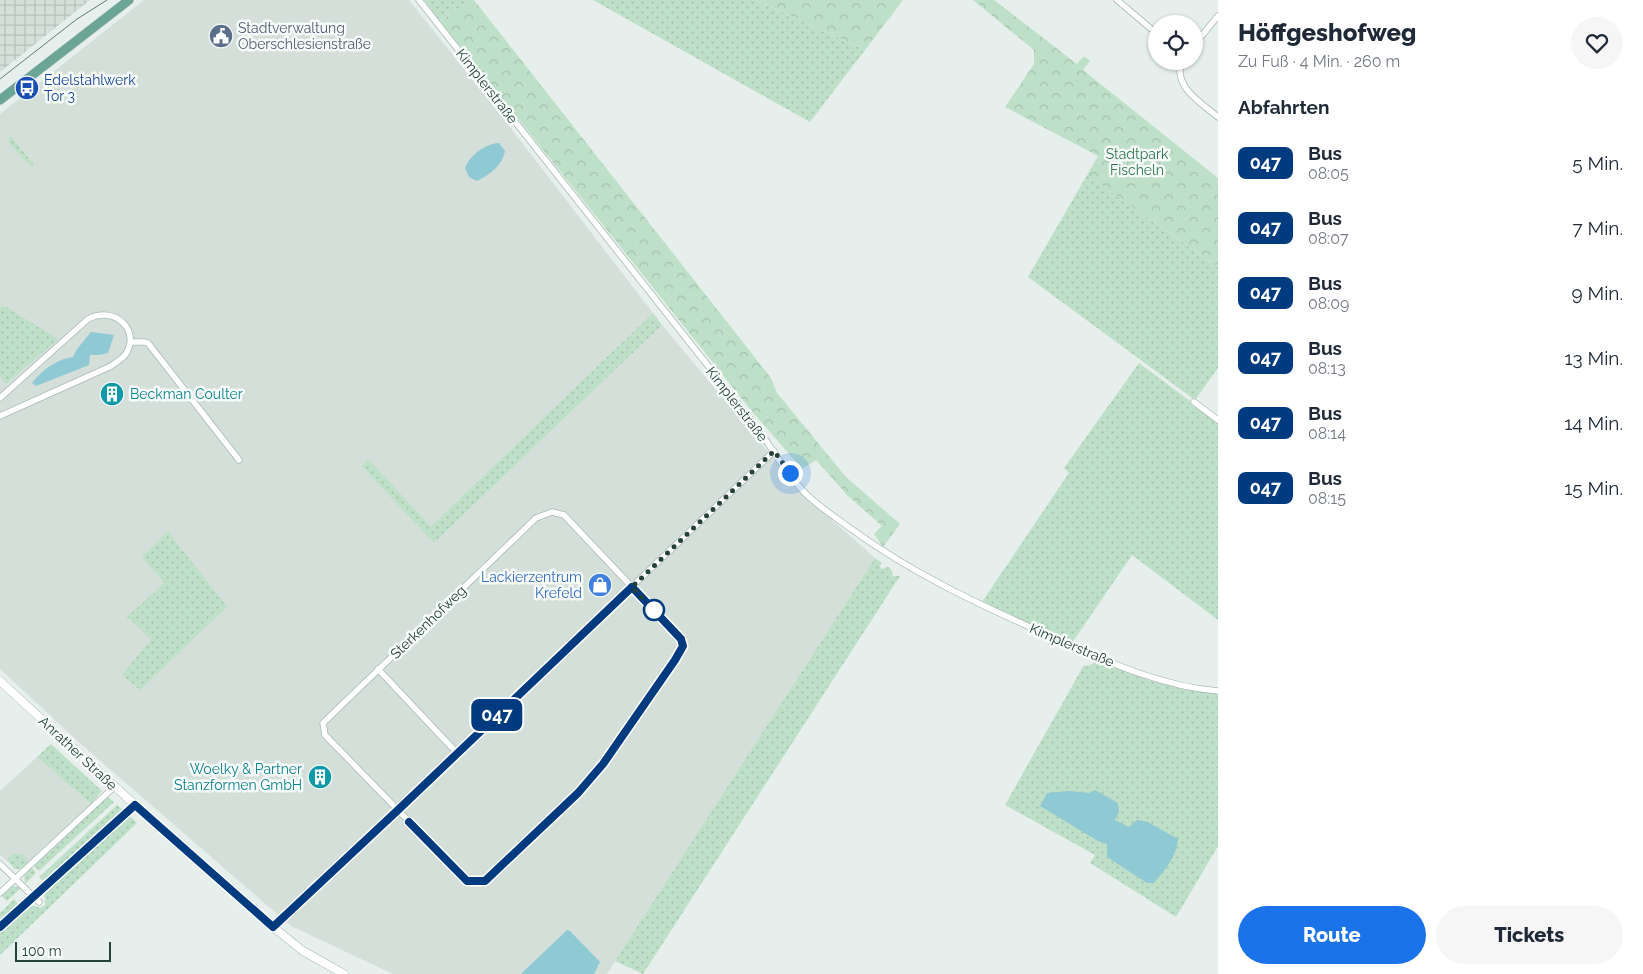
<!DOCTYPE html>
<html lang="de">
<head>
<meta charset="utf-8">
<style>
  :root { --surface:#fff; --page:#f6f6f7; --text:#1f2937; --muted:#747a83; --accent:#1a73e8 }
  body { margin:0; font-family:Raleway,sans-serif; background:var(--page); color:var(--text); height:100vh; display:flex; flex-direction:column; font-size:19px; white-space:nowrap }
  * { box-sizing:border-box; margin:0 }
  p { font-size:16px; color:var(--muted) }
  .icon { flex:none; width:28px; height:28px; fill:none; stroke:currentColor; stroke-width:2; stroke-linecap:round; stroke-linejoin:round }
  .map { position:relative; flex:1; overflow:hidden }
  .panel { display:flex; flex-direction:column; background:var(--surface); width:425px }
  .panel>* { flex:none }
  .badge { padding:0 10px; border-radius:8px; font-size:18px; line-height:32px }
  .buttons { position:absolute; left:1148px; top:15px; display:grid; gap:10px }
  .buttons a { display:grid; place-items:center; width:55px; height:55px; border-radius:50%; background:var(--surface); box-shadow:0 1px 4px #0004; font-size:25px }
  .scale { position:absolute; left:15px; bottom:12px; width:96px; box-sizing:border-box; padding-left:5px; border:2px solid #24423a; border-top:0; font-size:14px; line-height:18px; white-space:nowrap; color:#24423a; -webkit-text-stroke:4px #f7fbf9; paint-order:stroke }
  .you { position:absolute; width:25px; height:25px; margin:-12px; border:4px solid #fff; border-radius:50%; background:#1a73e8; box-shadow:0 0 0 8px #1a73e833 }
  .map>.badge { position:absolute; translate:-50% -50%; box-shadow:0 0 0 2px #fff }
  h2 { padding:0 20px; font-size:19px; line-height:45px }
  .round { display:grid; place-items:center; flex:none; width:52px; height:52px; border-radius:26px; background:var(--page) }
  .overview { display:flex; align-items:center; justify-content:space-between; height:85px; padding:0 20px }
  h1 { font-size:24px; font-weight:800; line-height:38px }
  .cta { display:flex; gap:10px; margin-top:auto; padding:10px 20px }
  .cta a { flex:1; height:58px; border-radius:30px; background:var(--accent); color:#fff; font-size:20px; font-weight:800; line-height:58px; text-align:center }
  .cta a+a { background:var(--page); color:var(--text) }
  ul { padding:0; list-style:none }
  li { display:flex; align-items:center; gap:15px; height:65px; padding:0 20px }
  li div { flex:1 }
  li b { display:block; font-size:19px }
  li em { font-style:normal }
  li .badge { min-width:55px; font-weight:700; text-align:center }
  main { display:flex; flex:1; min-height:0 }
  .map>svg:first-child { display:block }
  .built { fill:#d4dfda; fill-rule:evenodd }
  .industrial { fill:url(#industrial-grid) }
  .grass { fill:url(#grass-dots) }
  .forest { fill:url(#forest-crowns) }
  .water { fill:#8ec9d4 }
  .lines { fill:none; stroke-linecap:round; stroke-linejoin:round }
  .street-casing { stroke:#a8b8b2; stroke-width:7 }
  .secondary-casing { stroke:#a4bbb3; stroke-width:9 }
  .primary-casing { stroke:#c2cac8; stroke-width:10 }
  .street { stroke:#fff; stroke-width:5.5 }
  .secondary { stroke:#fff; stroke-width:8 }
  .primary { stroke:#6aa596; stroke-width:9 }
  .tram { stroke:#5f7d75; stroke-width:1 }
  .line-casing { stroke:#fff; stroke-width:11 }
  .line { stroke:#003b80; stroke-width:8 }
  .walk { stroke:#24423a; stroke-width:5; stroke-dasharray:0 9 }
  .stop-dot { fill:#fff; stroke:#003b80; stroke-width:2.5 }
  .labels { text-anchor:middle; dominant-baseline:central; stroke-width:5; stroke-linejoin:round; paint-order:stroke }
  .service-label { font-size:14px; fill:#4e5e75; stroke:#f7fbf9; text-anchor:start }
  .transit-label { font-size:14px; fill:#164399; stroke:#f7fbf9; text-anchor:start }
  .street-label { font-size:14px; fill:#24423a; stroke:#f7fbf9 }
  .park-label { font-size:14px; fill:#2d7a4b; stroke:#f7fbf9 }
  .culture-label { font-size:14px; fill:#0d838f; stroke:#f7fbf9; text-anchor:start }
  .shop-label { font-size:14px; fill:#366cbe; stroke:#f7fbf9; text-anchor:end }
</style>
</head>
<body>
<main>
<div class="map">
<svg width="1218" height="974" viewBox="0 0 1218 974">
  <defs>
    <pattern id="industrial-grid" width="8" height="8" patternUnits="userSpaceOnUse" patternTransform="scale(1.25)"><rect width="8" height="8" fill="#d4dfda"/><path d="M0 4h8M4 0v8" fill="none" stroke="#b6c1bc"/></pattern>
    <pattern id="grass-dots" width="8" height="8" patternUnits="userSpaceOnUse" patternTransform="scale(1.25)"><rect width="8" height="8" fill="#bfe0c8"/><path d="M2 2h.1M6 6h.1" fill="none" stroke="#a4c1ad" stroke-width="1.8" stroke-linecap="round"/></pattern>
    <pattern id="forest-crowns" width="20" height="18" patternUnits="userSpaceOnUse" patternTransform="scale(1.25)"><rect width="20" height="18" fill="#bfe0c8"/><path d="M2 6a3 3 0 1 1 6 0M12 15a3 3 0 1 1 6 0" fill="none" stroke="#a4c1ad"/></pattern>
  </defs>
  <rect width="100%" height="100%" fill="#e6efeb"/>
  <path class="built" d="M144 0H409L506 122 653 313 431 526 368 460 361 465 434 543 662 325 780 466 814 504 875 558 607 974H393L291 926 83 746 0 669V114ZM165 583 140 690 123 675 151 639Z
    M37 757 91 804 27 863 17 869 0 855V791Z"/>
  <path class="industrial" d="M0 0H90L0 72Z"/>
  <path class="grass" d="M424 0H470L440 21Z
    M593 0H756L865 50 810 122Z
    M10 135 34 165 32 168 8 142Z
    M1087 175 1218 267V368L1195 400 1028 277Z
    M3 305 58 339 6 384 0 376V308Z
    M653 313 662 325 434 543 361 466 368 459 431 526Z
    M1139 363 1218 422V620L1132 555 1072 643 982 602 1069 473 1064 468Z
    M168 531 227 607 140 690 122 675 151 639 127 617 164 583 142 557Z
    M875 558 882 563 880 566 881 569 888 567 891 569 893 576H900L643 974 615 961Z
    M1100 660 1150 681 1186 690 1218 693V846L1176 917 1090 863 1095 855 1005 805 1084 665 1088 666Z
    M51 744 102 791 91 804 37 757Z
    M107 796 114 802 39 871 33 865Z
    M117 805 124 811 45 883 39 877Z
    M129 815 137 823 0 955V932L28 907 31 905C38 906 40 911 46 904L44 902 46 899 44 897 48 887Z
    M11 854H22L27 859V863L20 869H15L7 860Z
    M31 867 36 873 25 884 24 876Z
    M13 886 21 888 7 901 1 895Z
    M14 899 20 906 0 924V913Z"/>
  <path class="forest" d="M470 0H474L771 378 777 393 846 477 900 524 883 547 874 534 882 526 847 495 816 460 802 469 750 409 440 21Z
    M756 0H903L865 50Z
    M973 0H994L1077 64 1084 56 1090 61 1083 70 1218 178V267L1087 175 1098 156 1005 107 1034 64V50Z"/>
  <path class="water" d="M499 143 505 151C502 166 490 174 477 181L469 177 465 168C470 155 485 144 499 143Z
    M91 332 114 335 108 353 99 355H90L89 365 36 386 32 383C42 370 57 359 73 357L77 349Z
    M1095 790 1118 803 1119 812 1115 820 1129 827 1137 820 1148 822 1178 839C1177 856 1164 871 1154 883H1147L1107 857V844L1098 841 1040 806 1047 793 1069 791 1089 793Z
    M567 930 570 931 600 962 594 974H521Z"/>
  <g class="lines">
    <g class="street-casing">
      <path id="street" d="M419 0 758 429C773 450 787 474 805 493 818 506 835 517 850 528 911 573 980 605 1050 636 1104 660 1158 686 1218 691
        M1117 0 1156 33
        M1194 45 1218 16
        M1182 61C1172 86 1201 103 1218 117
        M130 342H144L148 343 239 460
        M0 398 88 319C115 305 142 331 125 355 121 360 115 363 109 367L0 416
        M1194 402 1218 420
        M552 512 564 515 681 639 683 646 663 679 603 764 578 793 485 881H467L325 735 323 723 536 518Z
        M378 669 457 753
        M0 864 39 902
        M0 893 115 786
        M0 927 135 805
        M273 927 398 810 774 451"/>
    </g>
    <g class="secondary-casing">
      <path id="secondary" d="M0 681 135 805 273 927 303 951 344 974"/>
    </g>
    <g class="primary-casing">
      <path id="primary" d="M0 100 129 0"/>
    </g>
    <use href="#street" class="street"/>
    <use href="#secondary" class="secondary"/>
    <use href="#primary" class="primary"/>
    <path class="tram" d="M0 79 77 19 107 0"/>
  </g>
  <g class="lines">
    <g class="line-casing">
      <path id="line" d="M0 927 135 805 273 927 398 810 632 587 681 639 683 646 675 660 603 764 578 793 485 881H467L409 822"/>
    </g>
    <use href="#line" class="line"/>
    <path class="walk" d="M654 610 632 587 774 451 790 473"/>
  </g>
  <defs>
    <g id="civic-disc" transform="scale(1.25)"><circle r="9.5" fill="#5c6f8a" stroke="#f7fbf9"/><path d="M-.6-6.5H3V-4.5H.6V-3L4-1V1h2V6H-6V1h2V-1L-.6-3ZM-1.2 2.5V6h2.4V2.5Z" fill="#fff"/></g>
    <g id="bus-disc" transform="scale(1.25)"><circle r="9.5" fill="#1a4fb4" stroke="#f7fbf9"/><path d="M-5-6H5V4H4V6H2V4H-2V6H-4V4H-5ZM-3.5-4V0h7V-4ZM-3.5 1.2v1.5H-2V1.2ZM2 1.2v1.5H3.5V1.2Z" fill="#fff"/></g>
    <g id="building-disc" transform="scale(1.25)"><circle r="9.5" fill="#0f9aa8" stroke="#f7fbf9"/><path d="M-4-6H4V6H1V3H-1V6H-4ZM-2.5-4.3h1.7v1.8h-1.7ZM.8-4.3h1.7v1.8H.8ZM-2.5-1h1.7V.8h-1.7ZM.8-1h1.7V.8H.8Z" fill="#fff"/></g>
    <g id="shop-disc" transform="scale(1.25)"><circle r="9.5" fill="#3f7fe0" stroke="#f7fbf9"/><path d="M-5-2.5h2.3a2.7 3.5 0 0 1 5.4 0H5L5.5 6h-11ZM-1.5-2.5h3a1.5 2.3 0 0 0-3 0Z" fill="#fff"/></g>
  </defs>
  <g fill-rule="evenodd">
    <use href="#civic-disc" x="221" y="36"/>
    <use href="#bus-disc" x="27" y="88"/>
    <use href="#building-disc" x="112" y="394"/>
    <use href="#shop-disc" x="600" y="585"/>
    <use href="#building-disc" x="320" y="777"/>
  </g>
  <circle class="stop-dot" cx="654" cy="610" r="10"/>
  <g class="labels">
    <g class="service-label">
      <text x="238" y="28">Stadtverwaltung<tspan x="238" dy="16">Oberschlesienstraße</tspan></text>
    </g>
    <g class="transit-label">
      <text x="44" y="80">Edelstahlwerk<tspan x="44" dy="16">Tor 3</tspan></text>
    </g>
    <g class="street-label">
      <text transform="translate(487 86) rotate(52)">Kimplerstraße</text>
      <text transform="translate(737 404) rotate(52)">Kimplerstraße</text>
      <text transform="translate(428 622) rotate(-44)">Sterkenhofweg</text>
      <text transform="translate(1072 645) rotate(23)">Kimplerstraße</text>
      <text transform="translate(78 753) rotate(43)">Anrather Straße</text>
    </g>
    <g class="park-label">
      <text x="1137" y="154">Stadtpark<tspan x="1137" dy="16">Fischeln</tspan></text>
    </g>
    <g class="culture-label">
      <text x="130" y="394">Beckman Coulter</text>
      <text x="302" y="769" text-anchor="end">Woelky &amp; Partner<tspan x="302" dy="16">Stanzformen GmbH</tspan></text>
    </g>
    <g class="shop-label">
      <text x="582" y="577">Lackierzentrum<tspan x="582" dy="16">Krefeld</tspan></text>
    </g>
  </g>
</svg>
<div class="buttons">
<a><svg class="icon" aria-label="locate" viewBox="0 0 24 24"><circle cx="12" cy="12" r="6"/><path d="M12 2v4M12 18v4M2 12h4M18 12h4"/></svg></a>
</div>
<div class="scale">100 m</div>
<div class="you" style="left:790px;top:473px"></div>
<b class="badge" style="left:497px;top:715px;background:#003b80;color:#fff">047</b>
</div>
<section class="panel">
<div class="overview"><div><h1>Höffgeshofweg</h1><p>Zu Fuß · 4 Min. · 260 m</p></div><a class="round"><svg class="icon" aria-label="heart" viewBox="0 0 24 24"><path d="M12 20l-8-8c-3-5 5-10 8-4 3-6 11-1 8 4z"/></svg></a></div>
<h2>Abfahrten</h2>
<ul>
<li><span class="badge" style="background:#003b80;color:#fff">047</span><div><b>Bus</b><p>08:05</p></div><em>5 Min.</em></li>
<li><span class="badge" style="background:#003b80;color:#fff">047</span><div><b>Bus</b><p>08:07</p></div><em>7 Min.</em></li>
<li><span class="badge" style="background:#003b80;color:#fff">047</span><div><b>Bus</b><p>08:09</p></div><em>9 Min.</em></li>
<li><span class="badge" style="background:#003b80;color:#fff">047</span><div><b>Bus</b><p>08:13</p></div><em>13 Min.</em></li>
<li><span class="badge" style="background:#003b80;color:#fff">047</span><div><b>Bus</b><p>08:14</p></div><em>14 Min.</em></li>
<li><span class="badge" style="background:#003b80;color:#fff">047</span><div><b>Bus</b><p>08:15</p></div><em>15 Min.</em></li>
</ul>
<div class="cta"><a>Route</a><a>Tickets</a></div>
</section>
</main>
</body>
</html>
